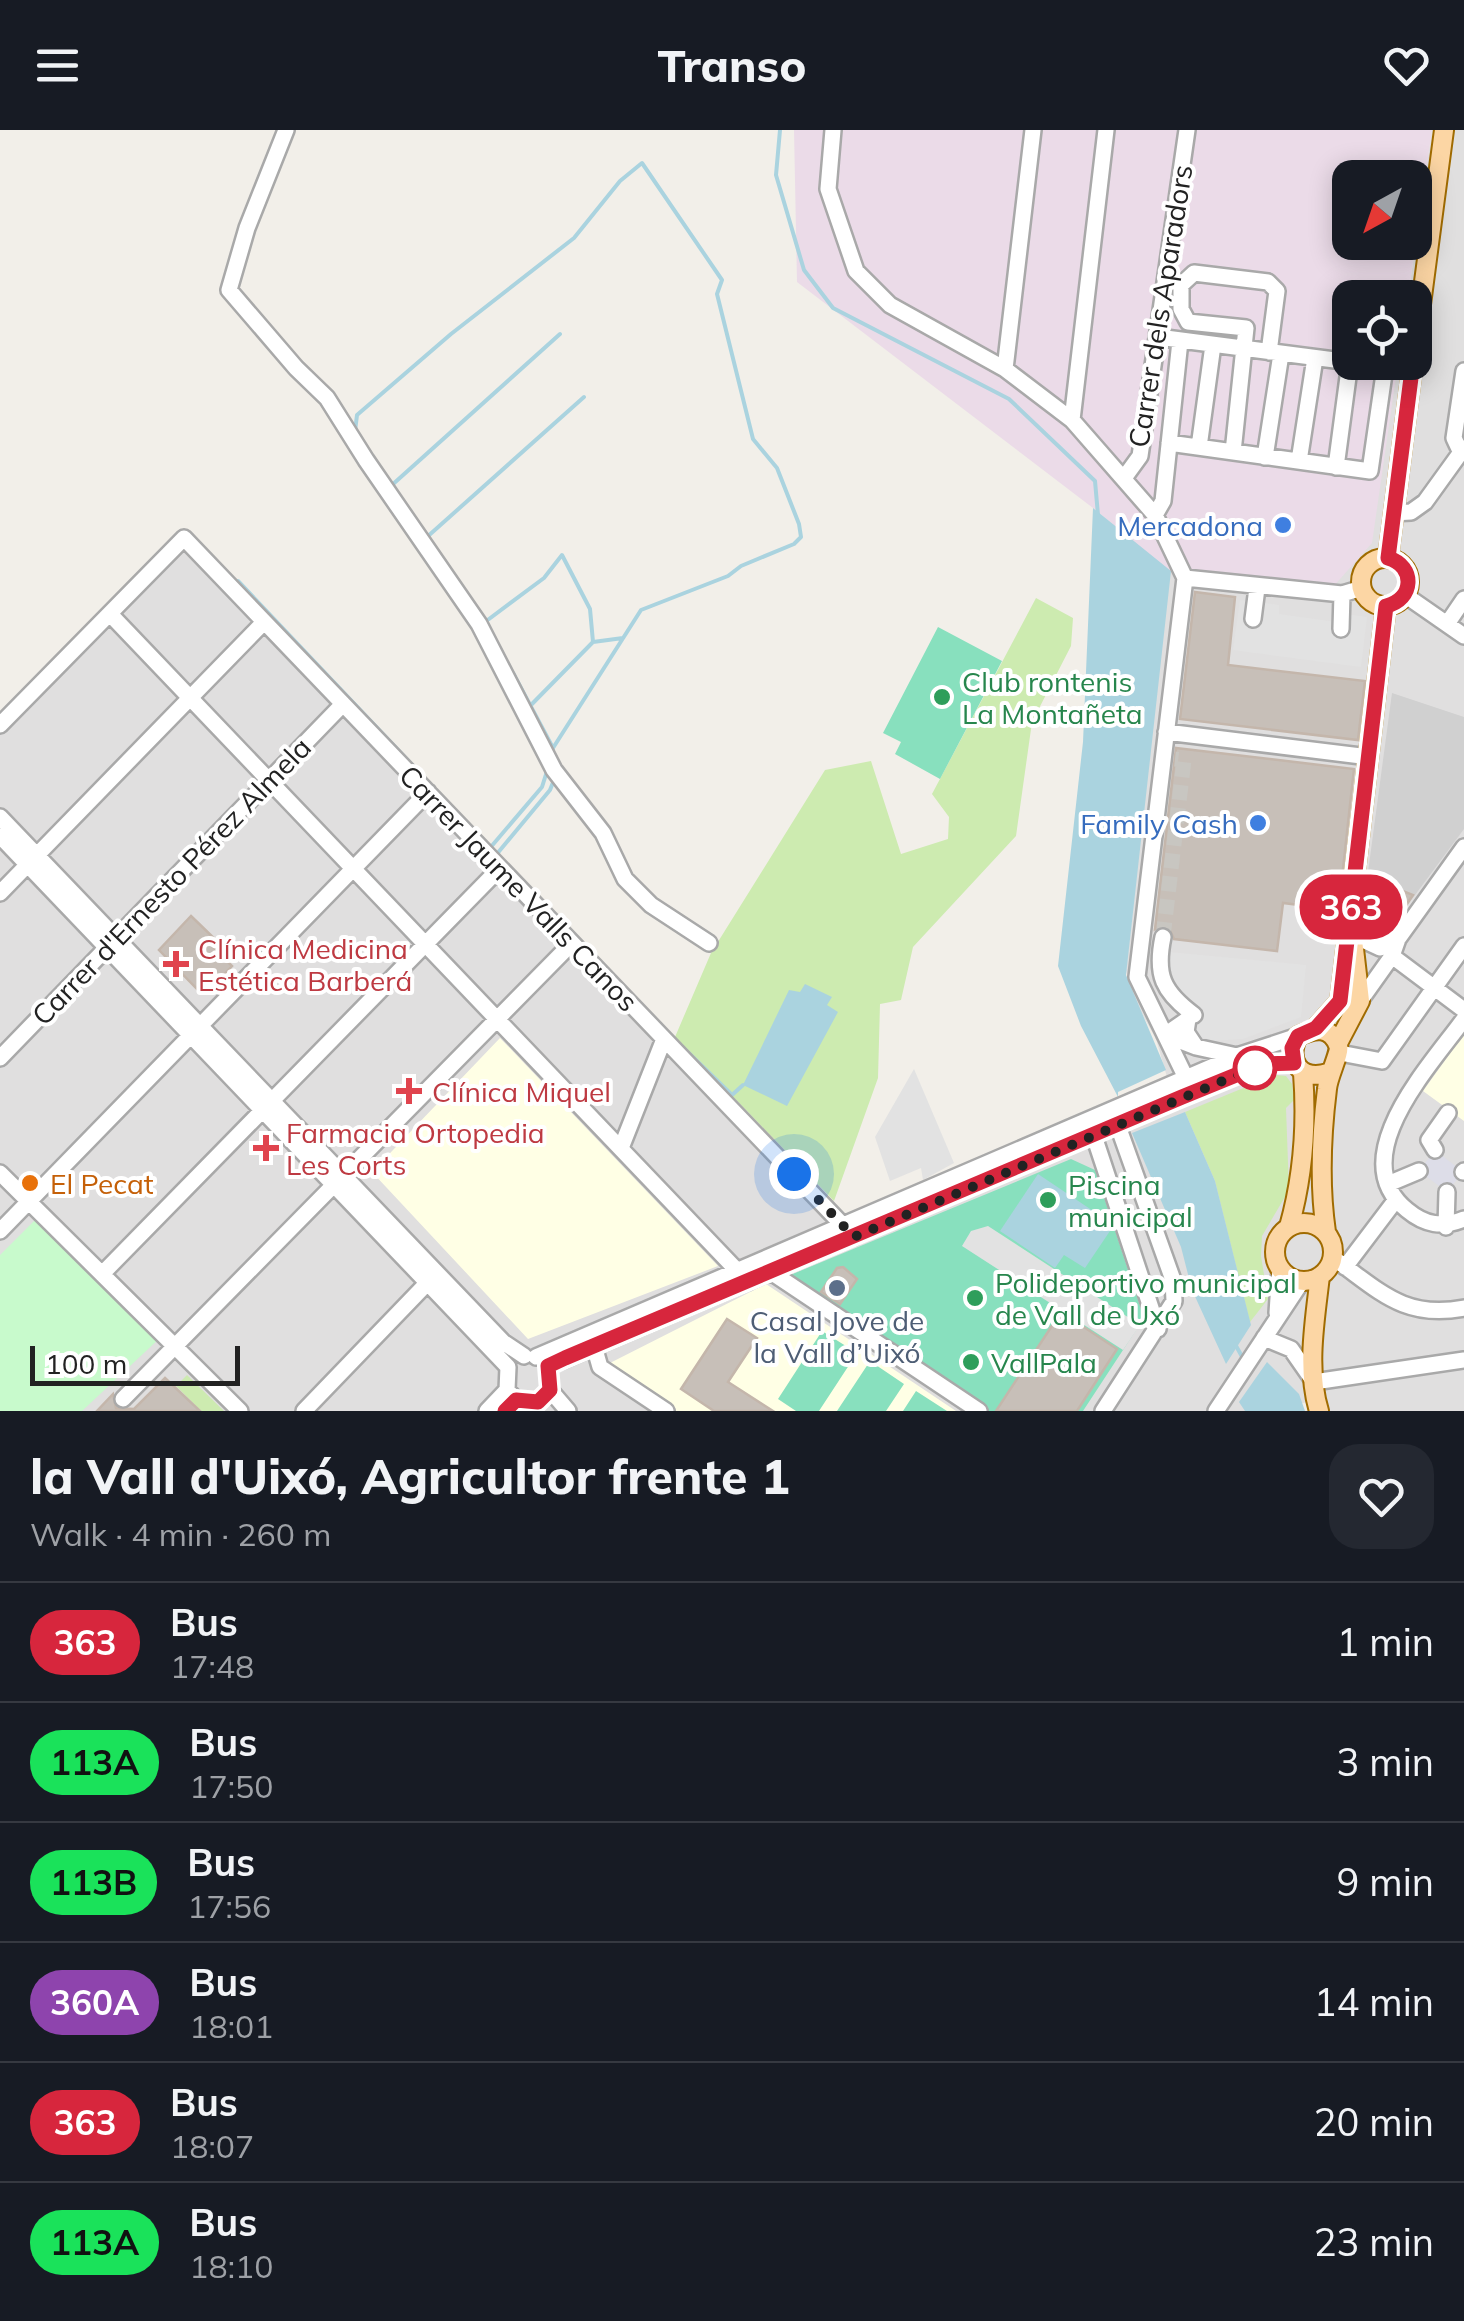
<!DOCTYPE html>
<html lang="en">
<head>
<meta charset="utf-8">
<style>
  :root { --surface:#171b24; --page:#242831; --text:#f1f3f6; --muted:#9ea1a6; --line:#363941 }
  body { margin:0; font-family:Mulish,sans-serif; background:var(--page); color:var(--text); height:100vh; display:flex; flex-direction:column; font-size:38px; white-space:nowrap }
  * { box-sizing:border-box; margin:0 }
  p { font-size:32px; color:var(--muted) }
  .icon { flex:none; width:55px; height:55px; fill:none; stroke:currentColor; stroke-width:2; stroke-linecap:round; stroke-linejoin:round }
  .map { position:relative; height:1281px; overflow:hidden }
  .panel { display:flex; flex-direction:column; background:var(--surface); flex:1 }
  .panel>* { flex:none }
  .badge { padding:0 20px; border-radius:32px; font-size:35px; line-height:65px }
  .needle { width:65px; rotate:220deg }
  .tools { position:absolute; left:1332px; top:30px; display:grid; gap:20px }
  .tools a { display:grid; place-items:center; width:100px; height:100px; border-radius:20px; background:var(--surface); box-shadow:0 5px 25px #0003; font-size:50px }
  .scale { position:absolute; left:30px; bottom:25px; width:210px; box-sizing:border-box; padding-left:10px; border:5px solid #222; border-top:0; font-size:28px; line-height:35px; white-space:nowrap; color:#222; -webkit-text-stroke:8px #fff; paint-order:stroke }
  .you { position:absolute; width:50px; height:50px; margin:-25px; border:8px solid #fff; border-radius:50%; background:#1a73e8; box-shadow:0 0 0 15px #1a73e833 }
  .map>.badge { position:absolute; translate:-50% -50%; box-shadow:0 0 0 5px #fff }
  .round { display:grid; place-items:center; flex:none; width:105px; height:105px; border-radius:30px; background:var(--page) }
  .headline { display:flex; align-items:center; justify-content:space-between; height:170px; padding:0 30px }
  h1 { font-size:48px; font-weight:800; line-height:75px }
  ul { padding:0; list-style:none }
  li { display:flex; align-items:center; gap:30px; height:120px; padding:0 30px; border-top:2px solid var(--line) }
  li div { flex:1 }
  li b { display:block; font-size:38px }
  li em { font-style:normal }
  li .badge { min-width:110px; font-weight:700; text-align:center }
  header { display:flex; justify-content:space-between; align-items:center; height:130px; padding:0 30px; background:var(--surface); font-size:45px; font-weight:800 }
  .map>svg:first-child { display:block }
  .residential { fill:#e0dfdf }
  .industrial { fill:#ebdbe8; fill-rule:evenodd }
  .education { fill:#ffffe5 }
  .religious { fill:#d0d0d0 }
  .grass { fill:#cdebb0 }
  .park { fill:#c8facc }
  .pitch { fill:#88e0be }
  .parking { fill:#e2e2e2 }
  .plaza { fill:#dddde8 }
  .water { fill:#aad3df }
  .lines { fill:none; stroke-linecap:round; stroke-linejoin:round }
  .stream { stroke:#aad3df; stroke-width:4 }
  .building { fill:#c7bfb8; stroke:#c4b6ab; stroke-width:2.5 }
  .minor-tunnel { stroke:#c8c6c1; stroke-width:15; stroke-dasharray:15 8; stroke-linecap:butt }
  .minor-casing { stroke:#a9a9a9; stroke-width:20 }
  .major-casing { stroke:#a06b00; stroke-width:22 }
  .minor { stroke:#fff; stroke-width:15 }
  .major { stroke:#fcd6a4; stroke-width:18 }
  .line-casing { stroke:#fff; stroke-width:22 }
  .line { stroke:#d7263d; stroke-width:15 }
  .walk { stroke:#222; stroke-width:10; stroke-dasharray:0 18 }
  .shop-dot { fill:#3f7fe0; stroke:#fff; stroke-width:4 }
  .leisure-dot { fill:#2e9e5b; stroke:#fff; stroke-width:4 }
  .health-dot { fill:#e0444e; stroke:#fff; stroke-width:4 }
  .stop-dot { fill:#fff; stroke:#d7263d; stroke-width:5 }
  .food-dot { fill:#e8710a; stroke:#fff; stroke-width:4 }
  .service-dot { fill:#5c6f8a; stroke:#fff; stroke-width:4 }
  .labels { text-anchor:middle; dominant-baseline:central; stroke-width:8; stroke-linejoin:round; paint-order:stroke }
  .street-label { font-size:28px; fill:#222; stroke:#fff }
  .shop-label { font-size:28px; fill:#366cbe; stroke:#fff; text-anchor:end }
  .leisure-label { font-size:28px; fill:#27864d; stroke:#fff; text-anchor:start }
  .health-label { font-size:28px; fill:#be3a42; stroke:#fff; text-anchor:start }
  .food-label { font-size:28px; fill:#c56008; stroke:#fff; text-anchor:start }
  .service-label { font-size:28px; fill:#4e5e75; stroke:#fff }
</style>
</head>
<body>
<header><svg class="icon" aria-label="menu" viewBox="0 0 24 24"><path d="M4 6h16M4 12h16M4 18h16"/></svg>Transo<svg class="icon" aria-label="heart" viewBox="0 0 24 24"><path d="M12 20l-8-8c-3-5 5-10 8-4 3-6 11-1 8 4z"/></svg></header>
<div class="map">
<svg width="1464" height="1281" viewBox="0 0 1464 1281">
  <rect width="100%" height="100%" fill="#f2efe9"/>
  <path class="residential" d="M1432 0H1464V1281H1327L1319 1269 1299 1274 1291 1281H0V586L184 398 846 1088 1004 1024 1167 947 1156 909 1130 862 1126 840 1170 442 1332 458 1398 233 1415 232V168L1408 167Z"/>
  <path class="industrial" d="M794 0H1432L1408 167 1350 168V232L1398 233 1372 413 1332 458 1170 442 1093 378 797 152ZM1350 48H1415V112H1350Z"/>
  <path class="education" d="M1464 904V991L1423 961Z
    M500 908 718 1136 528 1209 372 1042Z
    M766 1154 956 1281H676L606 1235Z"/>
  <path class="religious" d="M1392 563 1464 587V699L1389 800 1382 801 1366 795 1362 787Z"/>
  <path class="grass" d="M1036 468 1073 488 1071 516 1032 592 1016 706 913 817 901 870 880 874 878 948 834 1071 675 907 711 823 825 640 871 631 901 724 948 709 949 687 932 664Z
    M1275 945 1286 946 1292 954 1294 970 1286 978 1289 1060 1262 1106 1261 1126 1268 1169 1250 1192 1215 1051 1185 982Z
    M187 1245 224 1281H201L176 1256Z"/>
  <path class="park" d="M38 1087 161 1207 82 1281H0V1125Z"/>
  <path class="pitch" d="M938 497 1002 531 940 649 895 624 901 612 883 603Z
    M1071 1029 1095 1040 1144 1188 1083 1281H986L783 1148Z
    M822 1201 857 1223 819 1281H796L778 1269Z
    M870 1231 904 1254 886 1281H837Z
    M916 1261 947 1281H903Z"/>
  <path class="parking" d="M1240 470 1279 475V484L1336 492 1338 483 1367 487 1361 537 1233 520Z
    M1169 822 1306 835 1301 887 1243 909 1213 911 1195 905 1189 874 1177 863 1167 834Z
    M914 939 954 1033 923 1050 921 1038 890 1051 875 1007Z
    M988 1096 1140 1195 1123 1220 962 1116 971 1101Z"/>
  <path class="plaza" d="M1435 1020 1463 1042 1447 1062 1419 1041Z"/>
  <path class="water" d="M1093 378 1171 441 1126 845 1166 940 1118 962V967L1081 896 1058 836 1083 612Z
    M805 854 832 867 827 875 838 882 787 976 743 955 789 860 800 862Z
    M1185 982 1215 1051 1251 1195 1226 1234 1192 1160 1181 1117 1132 1003Z
    M1038 1044 1114 1095 1085 1138 1064 1125 1055 1138 1000 1101Z
    M1267 1232 1299 1264 1305 1281H1245L1239 1272Z"/>
  <g class="lines">
    <path class="stream" d="M780 0 776 45 804 140 833 178 1009 269 1095 351 1098 385
      M355 301 357 285 451 204 574 108 620 51 642 33 722 150 717 164 753 309 777 338 799 394 801 407 794 414 741 436 728 446 641 480 553 618
      M392 355 560 204
      M427 407 584 267
      M238 451 417 640
      M485 492 544 448 562 425 590 479 593 512
      M513 543 553 618 551 624
      M530 576 593 512 623 508
      M490 718 542 657 548 638
      M496 725 550 660 554 650
      M665 900 732 965 743 955
      M1235 1214 1245 1232"/>
  </g>
  <path class="building" d="M1195 462 1235 467 1228 535 1365 551 1358 610 1180 589Z
    M1176 618 1354 639 1342 748 1320 746 1316 777 1283 773 1277 821 1174 809 1169 798 1160 796 1155 799Z
    M1368 747 1413 765 1398 787 1364 774Z
    M191 786 218 812 213 817 232 836 206 863 200 862 159 820Z
    M843 1137 857 1149 840 1174 821 1162 837 1138Z
    M1061 1182 1117 1219 1077 1281H996Z
    M727 1189 757 1208 728 1252 773 1281H714L681 1259Z
    M165 1248 200 1281H97L113 1264 116 1278 134 1279Z"/>
  <g class="lines">
    <path class="minor-tunnel" d="M1163 807 1184 630 1175 629"/>
    <g class="minor-casing">
      <path id="minor" d="M286 0 247 98 229 160 296 238 327 268 366 330 479 494 554 640 603 703 625 749 651 775 709 813
        M833 0 828 59 856 141 890 175 1005 239 1072 290 1155 385 1185 448 1137 847 1186 948
        M1158 207 1350 232 1336 337
        M1351 232 1412 240
        M1005 239 1033 0
        M1072 290 1106 0
        M1169 313 1370 341 1385 237
        M1199 317 1213 215
        M1233 322 1246 198 1188 192 1181 179V155L1194 143 1268 152 1277 161 1269 222
        M1461 323 1454 308 1464 241
        M1265 327 1281 224
        M1299 331 1315 228
        M1124 348 1140 326 1187 0
        M1393 383 1411 382 1425 372 1464 318
        M1155 385 1163 371 1180 211
        M1185 448 1342 464 1362 458
        M1405 465 1464 506
        M110 484 748 1152
        M1253 489 1257 458
        M1447 494 1464 469
        M1341 499 1342 464
        M0 595 184 408 854 1107
        M1166 602 1369 627
        M0 687 503 1212 524 1226
        M0 706 508 1237
        M0 763 264 492
        M1349 794 1365 811 1380 818 1398 809
        M1163 807C1155 845 1163 862 1194 885
        M1392 826 1464 880
        M1360 871 1392 826 1398 809 1464 717
        M1464 889C1431 935 1342 1028 1407 1080 1425 1095 1442 1098 1464 1089
        M1165 905 1196 917 1237 926
        M1165 905 1188 889 1186 902 1196 917
        M1340 923 1382 931 1464 816
        M0 928 343 574
        M1094 1006 1158 1199
        M621 1018 664 909
        M1435 1020 1429 1010 1448 983
        M1463 1042 1464 1041
        M0 1043 240 1281
        M1388 1054 1419 1041
        M1446 1097 1447 1062
        M0 1101 428 662
        M1333 1128C1378 1159 1403 1190 1464 1178
        M1345 1137 1395 1071
        M771 1142 979 1281
        M102 1144 500 738
        M1277 1183 1280 1138
        M1264 1208 1291 1219 1314 1252 1464 1230
        M594 1216 600 1237 666 1281
        M536 1227 1237 926 1298 906
        M549 1236 1182 967 1263 935 1294 933
        M508 1237 507 1260 516 1270 538 1272 550 1260
        M550 1260 568 1281
        M123 1269 572 813
        M304 1281 433 1147
        M487 1281 507 1260
        M1103 1281 1174 1171 1173 1150 1118 996
        M1216 1281 1302 1151"/>
    </g>
    <g class="major-casing">
      <path id="major" d="M1415 220 1444 0
        M1388 428 1413 232
        M1361 452a24 24 0 1 1 48 0a24 24 0 1 1-48 0Z
        M1316 898 1340 871 1386 476
        M1338 913 1360 871 1353 810
        M1275 1122a29 29 0 1 1 58 0a29 29 0 1 1-58 0Z
        M1289 1097C1303 1047 1307 995 1303 943
        M1326 1102C1319 1054 1321 1007 1327 959 1328 946 1341 922 1338 915 1330 895 1314 899 1298 906 1286 931 1300 951 1328 943
        M1319 1281C1306 1239 1315 1189 1320 1146"/>
    </g>
    <use href="#minor" class="minor"/>
    <use href="#major" class="major"/>
  </g>
  <g class="lines">
    <g class="line-casing">
      <path id="line" d="M505 1281 516 1270 538 1272 550 1260 548 1236 565 1228 1182 967 1263 934 1294 933 1292 918 1298 906 1316 898 1340 871 1386 476C1414 470 1416 436 1388 428L1413 232"/>
    </g>
    <use href="#line" class="line"/>
    <path class="walk" d="M794 1044 854 1107 1263 934 1255 938"/>
  </g>
  <g class="shop-dot">
    <circle cx="1283" cy="395" r="10"/>
    <circle cx="1258" cy="693" r="10"/>
  </g>
  <g class="leisure-dot">
    <circle cx="942" cy="567" r="10"/>
    <circle cx="1048" cy="1070" r="10"/>
    <circle cx="975" cy="1168" r="10"/>
    <circle cx="971" cy="1232" r="10"/>
  </g>
  <g class="health-dot">
    <path d="M171 819h10v10h10v10h-10v10h-10v-10h-10v-10h10z"/>
    <path d="M404 946h10v10h10v10h-10v10h-10v-10h-10v-10h10z"/>
    <path d="M261 1003h10v10h10v10h-10v10h-10v-10h-10v-10h10z"/>
  </g>
  <circle class="stop-dot" cx="1255" cy="938" r="20"/>
  <circle class="food-dot" cx="30" cy="1053" r="10"/>
  <circle class="service-dot" cx="837" cy="1158" r="10"/>
  <g class="labels">
    <g class="street-label">
      <text transform="translate(1160 176) rotate(-81)">Carrer dels Aparadors</text>
      <text transform="translate(171 751) rotate(-46)">Carrer d'Ernesto Pérez Almela</text>
      <text transform="translate(519 758) rotate(46)">Carrer Jaume Valls Canos</text>
    </g>
    <g class="shop-label">
      <text x="1263" y="395">Mercadona</text>
      <text x="1238" y="693">Family Cash</text>
    </g>
    <g class="leisure-label">
      <text x="962" y="551">Club rontenis<tspan x="962" dy="32">La Montañeta</tspan></text>
      <text x="1068" y="1054">Piscina<tspan x="1068" dy="32">municipal</tspan></text>
      <text x="995" y="1152">Polideportivo municipal<tspan x="995" dy="32">de Vall de Uxó</tspan></text>
      <text x="991" y="1232">VallPala</text>
    </g>
    <g class="health-label">
      <text x="198" y="818">Clínica Medicina<tspan x="198" dy="32">Estética Barberá</tspan></text>
      <text x="432" y="961">Clínica Miquel</text>
      <text x="286" y="1002">Farmacia Ortopedia<tspan x="286" dy="32">Les Corts</tspan></text>
    </g>
    <g class="food-label">
      <text x="50" y="1053">El Pecat</text>
    </g>
    <g class="service-label">
      <text x="837" y="1190">Casal Jove de<tspan x="837" dy="32">la Vall d’Uixó</tspan></text>
    </g>
  </g>
</svg>
<div class="tools">
<a><svg class="needle" viewBox="-14 -14 28 28"><path d="M0-13l5 13h-10z" fill="#e53935"/><path d="M0 13l5-13h-10z" fill="#9ea1a6"/></svg></a>
<a><svg class="icon" aria-label="locate" viewBox="0 0 24 24"><circle cx="12" cy="12" r="6"/><path d="M12 2v4M12 18v4M2 12h4M18 12h4"/></svg></a>
</div>
<div class="scale">100 m</div>
<div class="you" style="left:794px;top:1044px"></div>
<b class="badge" style="left:1351px;top:777px;background:#d7263d;color:#fff">363</b>
</div>
<section class="panel">
<div class="headline"><div><h1>la Vall d'Uixó, Agricultor frente 1</h1><p>Walk · 4 min · 260 m</p></div><a class="round"><svg class="icon" aria-label="heart" viewBox="0 0 24 24"><path d="M12 20l-8-8c-3-5 5-10 8-4 3-6 11-1 8 4z"/></svg></a></div>
<ul>
<li><span class="badge" style="background:#d7263d;color:#fff">363</span><div><b>Bus</b><p>17:48</p></div><em>1 min</em></li>
<li><span class="badge" style="background:#1ae25a;color:#111">113A</span><div><b>Bus</b><p>17:50</p></div><em>3 min</em></li>
<li><span class="badge" style="background:#1ae25a;color:#111">113B</span><div><b>Bus</b><p>17:56</p></div><em>9 min</em></li>
<li><span class="badge" style="background:#8e44ad;color:#fff">360A</span><div><b>Bus</b><p>18:01</p></div><em>14 min</em></li>
<li><span class="badge" style="background:#d7263d;color:#fff">363</span><div><b>Bus</b><p>18:07</p></div><em>20 min</em></li>
<li><span class="badge" style="background:#1ae25a;color:#111">113A</span><div><b>Bus</b><p>18:10</p></div><em>23 min</em></li>
</ul>
</section>
</body>
</html>
